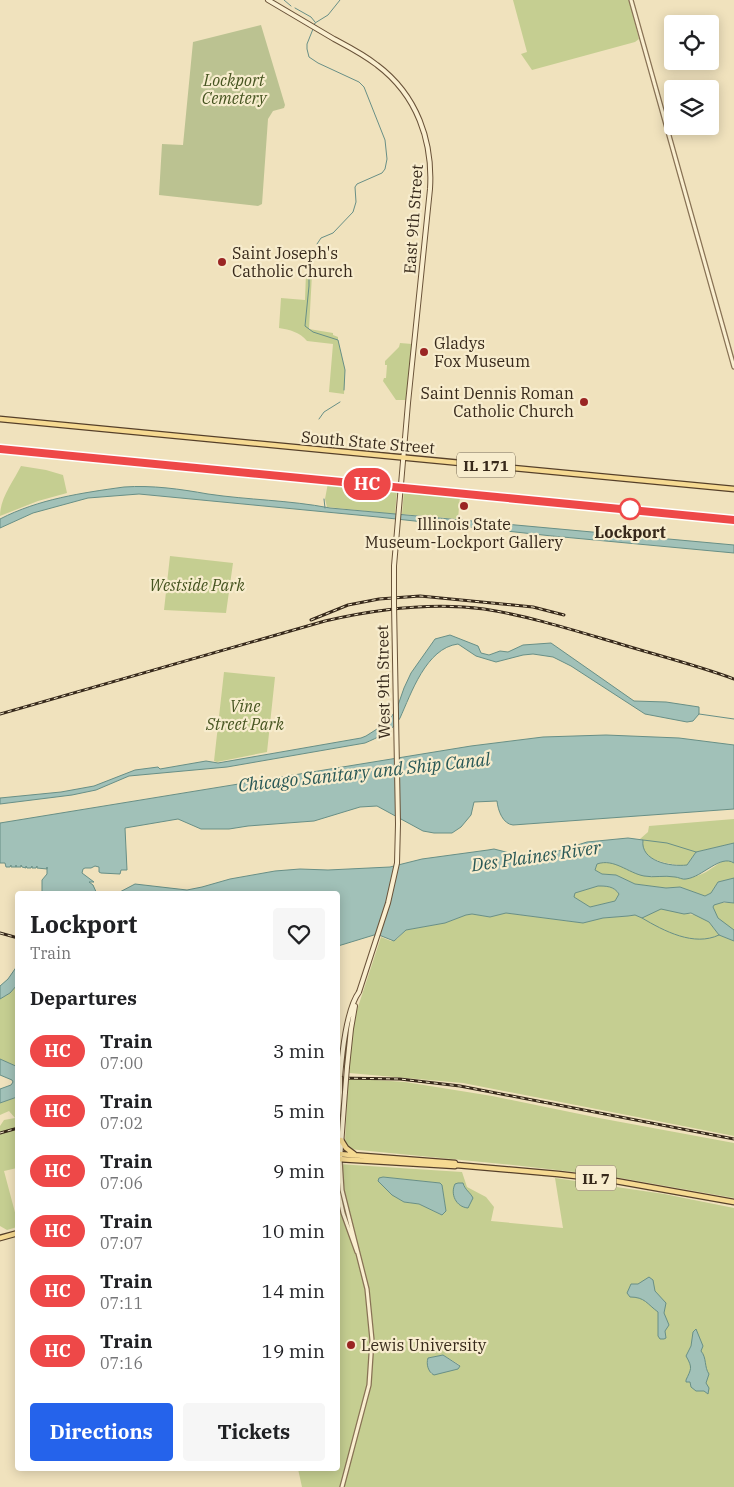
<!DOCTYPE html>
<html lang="en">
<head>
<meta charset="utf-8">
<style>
  :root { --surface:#fff; --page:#f6f6f6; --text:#202124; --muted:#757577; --accent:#2563eb }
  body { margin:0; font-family:"IBM Plex Serif",serif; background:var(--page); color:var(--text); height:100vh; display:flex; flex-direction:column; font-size:19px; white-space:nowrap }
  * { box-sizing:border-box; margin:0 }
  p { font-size:16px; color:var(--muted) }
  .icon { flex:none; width:28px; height:28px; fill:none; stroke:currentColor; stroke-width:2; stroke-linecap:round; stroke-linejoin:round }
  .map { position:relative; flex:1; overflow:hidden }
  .panel { position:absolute; left:15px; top:891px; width:325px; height:580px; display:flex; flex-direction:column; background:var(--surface); border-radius:5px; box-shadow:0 2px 12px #0003 }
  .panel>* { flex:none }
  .badge { padding:0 10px; border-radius:16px; font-size:18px; line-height:32px }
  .tools { position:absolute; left:664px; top:15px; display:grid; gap:10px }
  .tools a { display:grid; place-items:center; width:55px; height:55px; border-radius:5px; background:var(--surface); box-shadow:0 2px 12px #0003; font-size:25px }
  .map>.badge { position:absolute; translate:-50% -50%; box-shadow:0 0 0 2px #fff }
  h2 { padding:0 15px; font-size:19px; line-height:45px }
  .round { display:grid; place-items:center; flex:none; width:52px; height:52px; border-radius:5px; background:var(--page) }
  .headline { display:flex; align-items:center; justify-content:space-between; height:85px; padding:0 15px }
  h1 { font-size:24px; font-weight:800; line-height:38px }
  .action { display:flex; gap:10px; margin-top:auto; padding:10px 15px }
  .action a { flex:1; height:58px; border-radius:5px; background:var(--accent); color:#fff; font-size:20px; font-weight:800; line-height:58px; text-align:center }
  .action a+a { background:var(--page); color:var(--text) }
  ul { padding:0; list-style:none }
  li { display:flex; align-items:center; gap:15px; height:60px; padding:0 15px }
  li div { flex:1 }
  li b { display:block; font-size:19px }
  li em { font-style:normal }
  li .badge { min-width:55px; font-weight:700; text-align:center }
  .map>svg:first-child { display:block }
  .green { fill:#c5ce91; fill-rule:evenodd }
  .cemetery { fill:#bbc291 }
  .water { fill:#a1c1b8; stroke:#688f86; fill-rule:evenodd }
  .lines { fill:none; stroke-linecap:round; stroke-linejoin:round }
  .stream { stroke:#688f86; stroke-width:1 }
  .tertiary-casing { stroke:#887255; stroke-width:5.5 }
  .secondary-casing { stroke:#6a5339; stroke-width:6 }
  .primary-casing { stroke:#56402a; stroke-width:7 }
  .tertiary { stroke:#faefd0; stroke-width:3 }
  .secondary { stroke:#faefd0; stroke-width:4 }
  .primary { stroke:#f6da92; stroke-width:4.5 }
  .rail-casing { stroke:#37291b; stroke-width:3 }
  .rail { stroke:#f7eccd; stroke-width:1; stroke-dasharray:4; stroke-linecap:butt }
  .secondary-bridge-casing { stroke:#6a5339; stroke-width:6; stroke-linecap:butt }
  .secondary-bridge { stroke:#faefd0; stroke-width:4 }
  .line-casing { stroke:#fff; stroke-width:11 }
  .line { stroke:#ee4848; stroke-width:8 }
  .poi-dot { fill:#9a2523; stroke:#f7eccd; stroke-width:2 }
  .stop-dot { fill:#fff; stroke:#ee4848; stroke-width:2.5 }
  .labels { text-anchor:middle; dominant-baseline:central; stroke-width:4.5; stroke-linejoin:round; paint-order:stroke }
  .shield { fill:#f7eccd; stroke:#716450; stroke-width:1 }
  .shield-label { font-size:15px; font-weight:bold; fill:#37291b }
  .park-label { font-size:16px; font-style:italic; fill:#465420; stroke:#f7eccd }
  .street-label { font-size:16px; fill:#37291b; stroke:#f7eccd }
  .poi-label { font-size:16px; fill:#37291b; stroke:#f7eccd; text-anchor:start }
  .stop-label { font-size:16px; font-weight:bold; fill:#37291b; stroke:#f7eccd }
  .water-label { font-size:18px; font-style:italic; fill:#295856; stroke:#f7eccd }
</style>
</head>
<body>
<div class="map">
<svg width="734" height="1487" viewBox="0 0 734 1487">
  <rect width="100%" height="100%" fill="#f0e2bd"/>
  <path class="green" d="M513 0H629L639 39 635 42 532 70 521 54 527 52Z
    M306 273 312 274 309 329 333 333V335L338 337V340L345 370 344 394 329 392 333 344 307 341C300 332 290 330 279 328L281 298 305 300Z
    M400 343 412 344 406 400H396L383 381 384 378H386L387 365H385V361L399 347Z
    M21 466 46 470 63 475 67 493 38 501 0 516C0 498 13 482 21 466Z
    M328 483 397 490 395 514 327 507 325 499Z
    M404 491 460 496 458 519 402 514Z
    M170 556 233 563 226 613 164 610Z
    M224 672 275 677 267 752 217 762 214 761Z
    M734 819V843L696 852 687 865C677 866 655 862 647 855 643 852 642 845 643 840L640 839 648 832 649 826Z
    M729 860 734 863V878L718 882 711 893 705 896 680 887 666 888 635 884 616 875 602 874 595 870 597 864C615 857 633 876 652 877 658 877 663 876 668 876 684 876 684 881 702 874 712 870 718 861 729 860Z
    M598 886C606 886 614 886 619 894L615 901 590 907 574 897 575 893Z
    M721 903H734V930C724 924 716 919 713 907L714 905Z
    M665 908 680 913 696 915 709 922 719 935 734 941V1136L463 1083 349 1073 352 1035 357 1010 381 937 391 941 397 939 406 930 445 923 466 915 472 914 490 917 506 913 583 923 603 918 628 916 635 915 642 918 657 909Z
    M17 985V1067L0 1059V999L10 993Z
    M348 1079H359L405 1082 492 1096 599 1118 734 1143V1198L609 1176 513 1165 349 1149 345 1143Z
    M17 1097V1168L4 1171 17 1220V1227L7 1230 0 1226V1126L4 1120 15 1118 9 1111 0 1115V1103Z
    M338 1164 462 1172 467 1187 486 1197 494 1207 491 1221 563 1228 555 1178 664 1194 734 1208V1487H302L298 1469H338ZM383 1177 440 1183 442 1185 446 1211 442 1215 419 1204 404 1202 388 1191ZM443 1355 460 1365 458 1369 431 1374 427 1363 428 1358Z"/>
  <path class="cemetery" d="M261 25 285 105 284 108 273 111 268 119 262 204 258 206 159 195 162 144 183 145 193 42Z"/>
  <path class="water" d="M124 487C152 485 180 489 208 494 248 500 289 500 330 508L734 545V553L552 536 378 517 139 494 88 498 33 513 0 528V519C39 499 81 493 124 487Z
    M450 635 478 646 481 653 489 655 500 651 508 652 523 645 551 643 634 701 666 702 699 707V714L693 721 687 722 645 714 571 666 553 657 533 654 523 655 496 662 476 656 458 644C426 648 411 694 400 718 394 730 377 738 365 743L227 767 129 776 96 790 72 795 0 804V798L61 792 94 786 135 770 158 767 160 769 206 761 218 763 361 738 366 736 388 722 397 708 404 688 411 673 435 639Z
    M606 735 679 738 734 745V809L513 825C503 824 498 811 497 801L474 802 471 815 461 827 452 833H434L423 831 377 806 360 807 314 821 248 826 229 829H201L178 819 125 828 127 870H121L120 874 101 873 99 872V867L95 866 91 868H85L83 869 82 873 94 882H89L93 885 97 894H42V880L47 874V867V869L37 868V866L36 868H32V866L31 868H27L26 866V868L22 867 21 865V867H16V865V867H11V865L10 867H6L5 863H0V823L471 746 543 737Z
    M628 838 643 840C640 861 670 867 687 865L696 852 734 843V863C720 854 703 877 686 879 683 880 678 877 675 877 664 875 654 878 644 876 628 873 614 858 597 864L595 870 602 874 616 875 635 884 666 888 680 887 705 896 711 893 718 882 734 878V903L724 902 714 905 713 907 718 918 734 930V941L719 935 709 922 691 913 684 914 661 909 642 918 635 915 628 916 603 918 583 923 506 913 490 917 472 914 466 915 445 923 406 930 394 941 379 935H374L338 946V894H116L135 884 187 890 202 887 230 879 275 871 300 869 328 870 390 867 422 859 488 850 494 849 533 859 587 842ZM598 886C606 886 614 886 619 894L615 901 590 907 574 897 575 893Z
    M17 966V985L10 993 0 999V986L8 979Z
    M0 1059 18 1067 17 1097 0 1103V1089L11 1085 13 1082 12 1080 0 1075Z
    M383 1177 440 1183 442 1185 446 1211 442 1215 419 1204 404 1202 392 1195 378 1181 379 1178Z
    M458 1183H463C465 1190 470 1192 473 1198L468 1208C456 1207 450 1194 455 1184Z
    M649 1277 653 1280 655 1291 666 1303 664 1313 669 1325 665 1331 666 1338 664 1339H660L658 1336V1312C647 1304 645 1297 630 1297L627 1293 631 1284H638Z
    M696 1329 703 1346 701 1351C707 1358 704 1367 709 1374L706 1383 709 1388 708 1394 704 1391H696L691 1387 690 1382H686V1380C691 1369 693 1368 686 1356L691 1346 693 1332Z
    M443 1355 460 1366 458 1369 434 1375C428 1372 426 1364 428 1358Z"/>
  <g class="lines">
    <path class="stream" d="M284 0 291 6
      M295 8 311 17 315 22
      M314 25 315 23 328 15 340 0
      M313 29 307 44V49L309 57 318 63 359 82 364 87 385 140 387 159 385 169 382 173 357 184 355 187 356 202 353 212 333 233 321 238 317 244
      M309 258V286L305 326 313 332 338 340 345 370 344 390
      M319 419 324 412 340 402
      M324 499 325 508
      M699 714 734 719
      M643 840 667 843 696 852
      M642 918C664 931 694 947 719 935"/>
    <g class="tertiary-casing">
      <path id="tertiary" d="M631 0 734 367
        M340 1159 342 1190 367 1289 372 1340 369 1385 342 1487
        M338 1190 343 1213 357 1252"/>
    </g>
    <g class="secondary-casing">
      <path id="secondary" d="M268 0C290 13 312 26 334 39 349 47 363 54 377 65 417 95 433 141 430 189L408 403 394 566
        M347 1067 351 1029 355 1006
        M340 1077C342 1055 346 1010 359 992
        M338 1115 340 1092
        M340 1159 345 1092"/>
    </g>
    <g class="primary-casing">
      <path id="primary" d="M0 419 734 489
        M341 1140 346 1148 354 1154
        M338 1154 455 1163 456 1165 558 1174 610 1180 734 1202
        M338 1159 455 1166 456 1165
        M0 1238 18 1233"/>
    </g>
    <use href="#tertiary" class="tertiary"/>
    <use href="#secondary" class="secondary"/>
    <use href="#primary" class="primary"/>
    <g class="rail-casing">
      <path id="rail" d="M0 449 734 520
        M311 620 348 605 379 599 420 596 533 607 564 615
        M0 714 325 621C377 609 431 602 484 609 529 616 573 630 617 643 656 655 696 665 734 679
        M0 933 18 938
        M338 1078 400 1079 460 1086 734 1139
        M0 1133 18 1128"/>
    </g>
    <use href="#rail" class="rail"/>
    <g class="secondary-bridge-casing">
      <path id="secondary-bridge" d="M359 992 388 903 397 863 398 824 394 604V566
        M340 1092V1077
        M345 1092 347 1067"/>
    </g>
    <use href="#secondary-bridge" class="secondary-bridge"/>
  </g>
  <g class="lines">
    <g class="line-casing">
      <path id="line" d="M0 449 734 520"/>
    </g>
    <use href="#line" class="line"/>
  </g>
  <g class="poi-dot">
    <circle cx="222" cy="262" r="5"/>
    <circle cx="424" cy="352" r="5"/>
    <circle cx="584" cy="402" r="5"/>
    <circle cx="464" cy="506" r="5"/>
    <circle cx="351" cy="1345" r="5"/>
  </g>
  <circle class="stop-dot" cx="630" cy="509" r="10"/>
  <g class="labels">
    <g class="shield">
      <rect x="457" y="452.5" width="58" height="25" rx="4"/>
      <rect x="576" y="1165.5" width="40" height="25" rx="4"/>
    </g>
    <g class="shield-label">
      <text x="486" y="465">IL 171</text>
      <text x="596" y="1178">IL 7</text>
    </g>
    <g class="park-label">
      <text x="234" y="80">Lockport<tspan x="234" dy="18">Cemetery</tspan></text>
      <text x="197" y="585">Westside Park</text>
      <text x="245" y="706">Vine<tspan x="245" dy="18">Street Park</tspan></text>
    </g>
    <g class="street-label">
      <text transform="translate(413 219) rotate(-86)">East 9th Street</text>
      <text transform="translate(368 442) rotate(5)">South State Street</text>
      <text transform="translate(383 682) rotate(-91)">West 9th Street</text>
    </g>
    <g class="poi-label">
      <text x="232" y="253">Saint Joseph's<tspan x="232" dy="18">Catholic Church</tspan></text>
      <text x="434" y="343">Gladys<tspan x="434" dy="18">Fox Museum</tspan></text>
      <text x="574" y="393" text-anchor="end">Saint Dennis Roman<tspan x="574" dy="18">Catholic Church</tspan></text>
      <text x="464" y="524" text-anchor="middle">Illinois State<tspan x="464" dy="18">Museum-Lockport Gallery</tspan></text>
      <text x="361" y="1345">Lewis University</text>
    </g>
    <g class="stop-label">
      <text x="630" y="532">Lockport</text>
    </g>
    <g class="water-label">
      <text transform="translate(364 772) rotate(-6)">Chicago Sanitary and Ship Canal</text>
      <text transform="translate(536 856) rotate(-8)">Des Plaines River</text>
    </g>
  </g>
</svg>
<div class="tools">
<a><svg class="icon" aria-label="locate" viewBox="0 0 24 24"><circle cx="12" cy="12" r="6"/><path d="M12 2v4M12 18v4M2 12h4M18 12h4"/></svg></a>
<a><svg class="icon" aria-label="layers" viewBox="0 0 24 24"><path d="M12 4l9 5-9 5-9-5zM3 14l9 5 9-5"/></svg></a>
</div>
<b class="badge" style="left:367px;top:484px;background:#ee4848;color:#fff">HC</b>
<section class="panel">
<div class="headline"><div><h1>Lockport</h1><p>Train</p></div><a class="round"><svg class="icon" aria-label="heart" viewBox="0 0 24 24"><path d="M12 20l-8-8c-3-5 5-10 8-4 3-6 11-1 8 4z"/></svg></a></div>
<h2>Departures</h2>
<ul>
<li><span class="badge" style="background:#ee4848;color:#fff">HC</span><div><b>Train</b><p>07:00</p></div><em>3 min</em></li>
<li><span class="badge" style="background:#ee4848;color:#fff">HC</span><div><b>Train</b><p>07:02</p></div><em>5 min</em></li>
<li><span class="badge" style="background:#ee4848;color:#fff">HC</span><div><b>Train</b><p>07:06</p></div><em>9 min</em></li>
<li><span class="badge" style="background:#ee4848;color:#fff">HC</span><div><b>Train</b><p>07:07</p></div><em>10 min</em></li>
<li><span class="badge" style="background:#ee4848;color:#fff">HC</span><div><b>Train</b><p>07:11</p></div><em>14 min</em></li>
<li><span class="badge" style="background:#ee4848;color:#fff">HC</span><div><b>Train</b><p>07:16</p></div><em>19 min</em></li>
</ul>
<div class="action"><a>Directions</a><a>Tickets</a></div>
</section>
</div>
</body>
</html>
